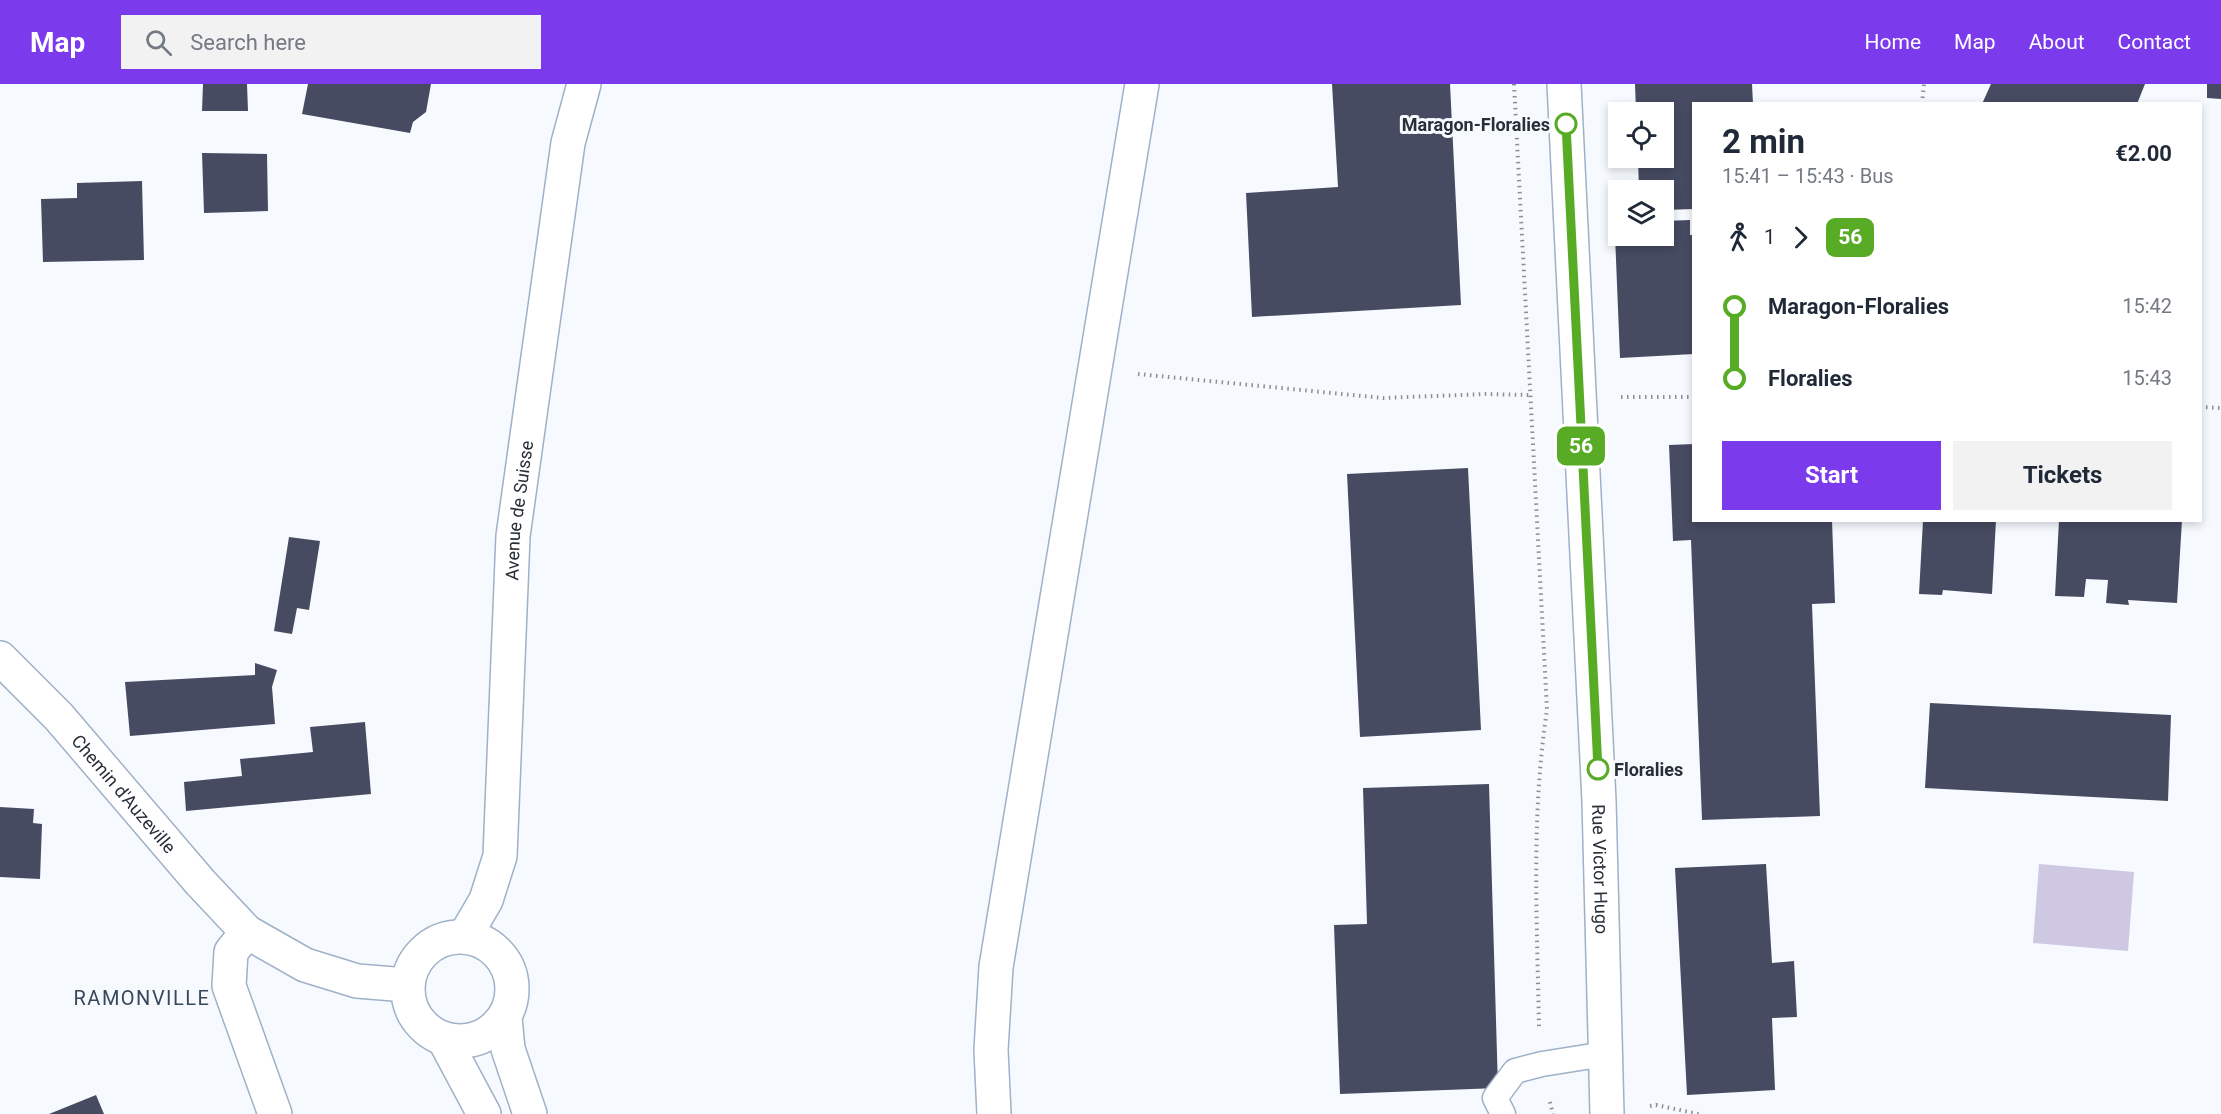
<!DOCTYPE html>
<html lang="en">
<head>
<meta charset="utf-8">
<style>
  :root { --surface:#fff; --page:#f2f2f3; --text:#1f2937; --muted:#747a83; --accent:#7c3aed }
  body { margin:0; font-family:Roboto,sans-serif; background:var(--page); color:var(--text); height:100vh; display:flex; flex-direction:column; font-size:22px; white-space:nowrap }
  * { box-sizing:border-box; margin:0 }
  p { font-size:20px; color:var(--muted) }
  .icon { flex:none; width:33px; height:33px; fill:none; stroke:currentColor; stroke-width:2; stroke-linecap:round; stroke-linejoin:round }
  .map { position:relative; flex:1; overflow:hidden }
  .drawer { position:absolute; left:1692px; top:18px; width:510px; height:420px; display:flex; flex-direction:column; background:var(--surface); border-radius:0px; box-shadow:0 3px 9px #0003 }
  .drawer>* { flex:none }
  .badge { padding:0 12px; border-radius:9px; font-size:21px; line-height:39px }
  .fabs { position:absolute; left:1608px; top:18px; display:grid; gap:12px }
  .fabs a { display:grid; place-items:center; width:66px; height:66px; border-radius:0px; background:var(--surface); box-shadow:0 3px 9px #0003; font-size:30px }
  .map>.badge { position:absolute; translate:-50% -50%; box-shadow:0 0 0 3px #fff }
  .legs { display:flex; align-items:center; gap:9px; height:66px; padding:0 30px; font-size:20px }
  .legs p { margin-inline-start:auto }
  .summary { display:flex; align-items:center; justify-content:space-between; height:102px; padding:0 30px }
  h1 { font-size:33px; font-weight:700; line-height:45px }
  .button { display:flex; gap:12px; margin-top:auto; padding:12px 30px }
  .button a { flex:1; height:69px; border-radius:0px; background:var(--accent); color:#fff; font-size:24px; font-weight:700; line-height:69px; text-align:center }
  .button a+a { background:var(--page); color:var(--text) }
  ul { padding:0 30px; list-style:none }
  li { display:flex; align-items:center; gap:21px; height:72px; font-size:22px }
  li i { display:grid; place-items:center; width:9px; height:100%; margin:0 8px; background:currentColor }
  li i::after { content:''; width:15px; height:15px; margin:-8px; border:4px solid; border-radius:50%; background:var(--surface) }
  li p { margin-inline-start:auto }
  li:first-child i { background:linear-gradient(#0000 50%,currentColor 0) }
  li:last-child i { background:linear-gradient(currentColor 50%,#0000 0) }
  header { display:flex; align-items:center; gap:36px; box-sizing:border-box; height:84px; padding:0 30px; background:var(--accent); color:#fff }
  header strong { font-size:28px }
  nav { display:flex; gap:33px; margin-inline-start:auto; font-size:21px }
  .search { width:420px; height:54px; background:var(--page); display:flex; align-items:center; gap:15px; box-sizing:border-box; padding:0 21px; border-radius:0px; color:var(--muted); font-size:22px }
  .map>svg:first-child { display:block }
  .green { fill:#cfc8e3 }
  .building { fill:#474b62 }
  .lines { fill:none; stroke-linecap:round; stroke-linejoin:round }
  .service-casing { stroke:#9fb1c7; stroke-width:27 }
  .minor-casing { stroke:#9fb1c7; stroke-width:36 }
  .tertiary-casing { stroke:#9fb1c7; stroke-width:36 }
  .path { stroke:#8a8f96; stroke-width:4; stroke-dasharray:1.5 4.5; stroke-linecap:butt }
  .service { stroke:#fff; stroke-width:24 }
  .minor { stroke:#fff; stroke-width:33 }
  .tertiary { stroke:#fff; stroke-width:33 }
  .line-1-casing { stroke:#fff; stroke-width:14 }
  .line-1 { stroke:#58ac25; stroke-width:9 }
  .stop-1-dot { fill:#fff; stroke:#58ac25; stroke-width:3 }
  .labels { text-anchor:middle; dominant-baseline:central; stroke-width:6; stroke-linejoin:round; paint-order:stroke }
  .stop-label { font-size:18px; font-weight:bold; fill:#282f38; stroke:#f6fafe; text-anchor:end }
  .street-label { font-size:18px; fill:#282f38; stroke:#f6fafe }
  .neighbourhood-label { font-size:20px; letter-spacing:1.5px; fill:#38475a; stroke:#f6fafe }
</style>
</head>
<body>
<header>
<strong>Map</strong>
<div class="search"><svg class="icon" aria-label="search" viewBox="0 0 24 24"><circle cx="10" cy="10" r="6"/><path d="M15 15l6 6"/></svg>Search here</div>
<nav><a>Home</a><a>Map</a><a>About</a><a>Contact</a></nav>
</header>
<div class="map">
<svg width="2221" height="1030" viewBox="0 0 2221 1030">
  <rect width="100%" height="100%" fill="#f6fafe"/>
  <path class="green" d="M2039 780 2134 788 2128 867 2033 859Z"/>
  <path class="building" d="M203 0H247L248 27H202Z
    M308 0H431L426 28 413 38 410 49 302 30Z
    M1332 0H1450L1461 221 1252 233 1246 109 1338 103Z
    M1635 0H1752L1753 20H1694V125L1664 126V106H1639L1638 74H1664V28H1636Z
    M1991 0H2145L2137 20H1982Z
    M2207 0H2221V15L2207 14Z
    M202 69 267 70 268 127 204 129Z
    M142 97 144 176 43 178 41 115 77 114V99Z
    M1690 136V151H1694V270L1620 274 1615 151 1664 152V137Z
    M1694 360V436H1832L1835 519 1812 520 1820 732 1702 736 1691 456 1673 457 1669 361Z
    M1468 384 1481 646 1360 653 1347 390Z
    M1923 436H1996L1992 510 1943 506 1942 511 1919 510Z
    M2059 436H2182L2177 519 2128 516 2129 521 2106 519 2108 496 2086 495 2084 513 2055 512Z
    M289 453 320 457 309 526 297 524 292 550 274 547Z
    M255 579 277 586 272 603 275 640 130 652 125 598 255 591Z
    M1930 619 2171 631 2168 717 1925 704Z
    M365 638 371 710 186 727 184 698 242 692 240 675 313 668 310 643Z
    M1489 700 1498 1004 1340 1010 1334 841 1367 840 1363 704Z
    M0 723 34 725 33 739 42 740 40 795 0 793Z
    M1766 780 1772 879 1794 877 1797 933 1772 934 1775 1006 1687 1011 1675 784Z
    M96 1011 104 1030H49Z"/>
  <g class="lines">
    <g class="service-casing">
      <path id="service" d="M1503 1030 1495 1014 1515 987 1542 980 1605 970"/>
    </g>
    <g class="minor-casing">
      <g id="minor">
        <path id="s1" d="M1564 0 1599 717 1607 1030"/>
        <path d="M247 848 231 868 229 902 275 1030"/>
        <path d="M994 1030 991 966 996 883 1142 0"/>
      </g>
    </g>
    <g class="tertiary-casing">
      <g id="tertiary">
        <path id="s2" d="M0 574 59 633 200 798 247 848 305 881 357 897 407 901"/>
        <path id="s3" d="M465 852 486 816 500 772 513 452 568 59 584 0"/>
        <circle cx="460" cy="905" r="52"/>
        <path d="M505 934 508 965 530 1030"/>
        <path d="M445 957 484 1030"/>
      </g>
    </g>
    <path class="path" d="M1514 0 1547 626C1531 730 1537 837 1539 943
      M1922 20 1924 0
      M1138 290 1383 314 1486 310 1529 311
      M1621 313H1694
      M2200 323 2221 324
      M1550 1018 1553 1030
      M1650 1022 1656 1021 1699 1030"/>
    <use href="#service" class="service"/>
    <use href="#minor" class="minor"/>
    <use href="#tertiary" class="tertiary"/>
  </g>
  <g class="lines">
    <g class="line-1-casing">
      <path id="line-1" d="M1566 40 1598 685"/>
    </g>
    <use href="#line-1" class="line-1"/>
  </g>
  <g class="stop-1-dot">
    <circle cx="1566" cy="40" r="10"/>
    <circle cx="1598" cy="685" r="10"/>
  </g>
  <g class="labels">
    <g class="stop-label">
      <text x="1550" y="40">Maragon-Floralies</text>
      <text x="1614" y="685" text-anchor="start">Floralies</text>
    </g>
    <g class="street-label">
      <text stroke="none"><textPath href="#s3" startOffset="434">Avenue de Suisse</textPath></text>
      <text stroke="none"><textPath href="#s2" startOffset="184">Chemin d'Auzeville</textPath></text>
      <text stroke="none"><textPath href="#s1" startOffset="786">Rue Victor Hugo</textPath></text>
    </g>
    <g class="neighbourhood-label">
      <text x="142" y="914">RAMONVILLE</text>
    </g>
  </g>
</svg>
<div class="fabs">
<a><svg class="icon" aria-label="locate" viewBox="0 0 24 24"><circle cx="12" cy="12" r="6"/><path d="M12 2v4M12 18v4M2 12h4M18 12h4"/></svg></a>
<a><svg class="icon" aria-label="layers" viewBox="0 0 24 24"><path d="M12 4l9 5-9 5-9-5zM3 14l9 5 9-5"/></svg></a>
</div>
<b class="badge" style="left:1581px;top:362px;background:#58ac25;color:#fff">56</b>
<section class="drawer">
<div class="summary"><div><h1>2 min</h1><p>15:41 – 15:43 · Bus</p></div><b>€2.00</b></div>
<div class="legs"><svg class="icon" aria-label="walk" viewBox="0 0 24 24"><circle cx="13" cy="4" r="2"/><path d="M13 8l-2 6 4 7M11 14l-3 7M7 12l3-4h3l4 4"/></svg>1<svg class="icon" aria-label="forward" viewBox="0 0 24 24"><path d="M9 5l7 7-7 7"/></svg><b class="badge" style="background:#58ac25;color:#fff">56</b></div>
<ul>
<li><i style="color:#58ac25"></i><b>Maragon-Floralies</b><p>15:42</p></li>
<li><i style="color:#58ac25"></i><b>Floralies</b><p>15:43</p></li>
</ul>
<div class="button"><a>Start</a><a>Tickets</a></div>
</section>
</div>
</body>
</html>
